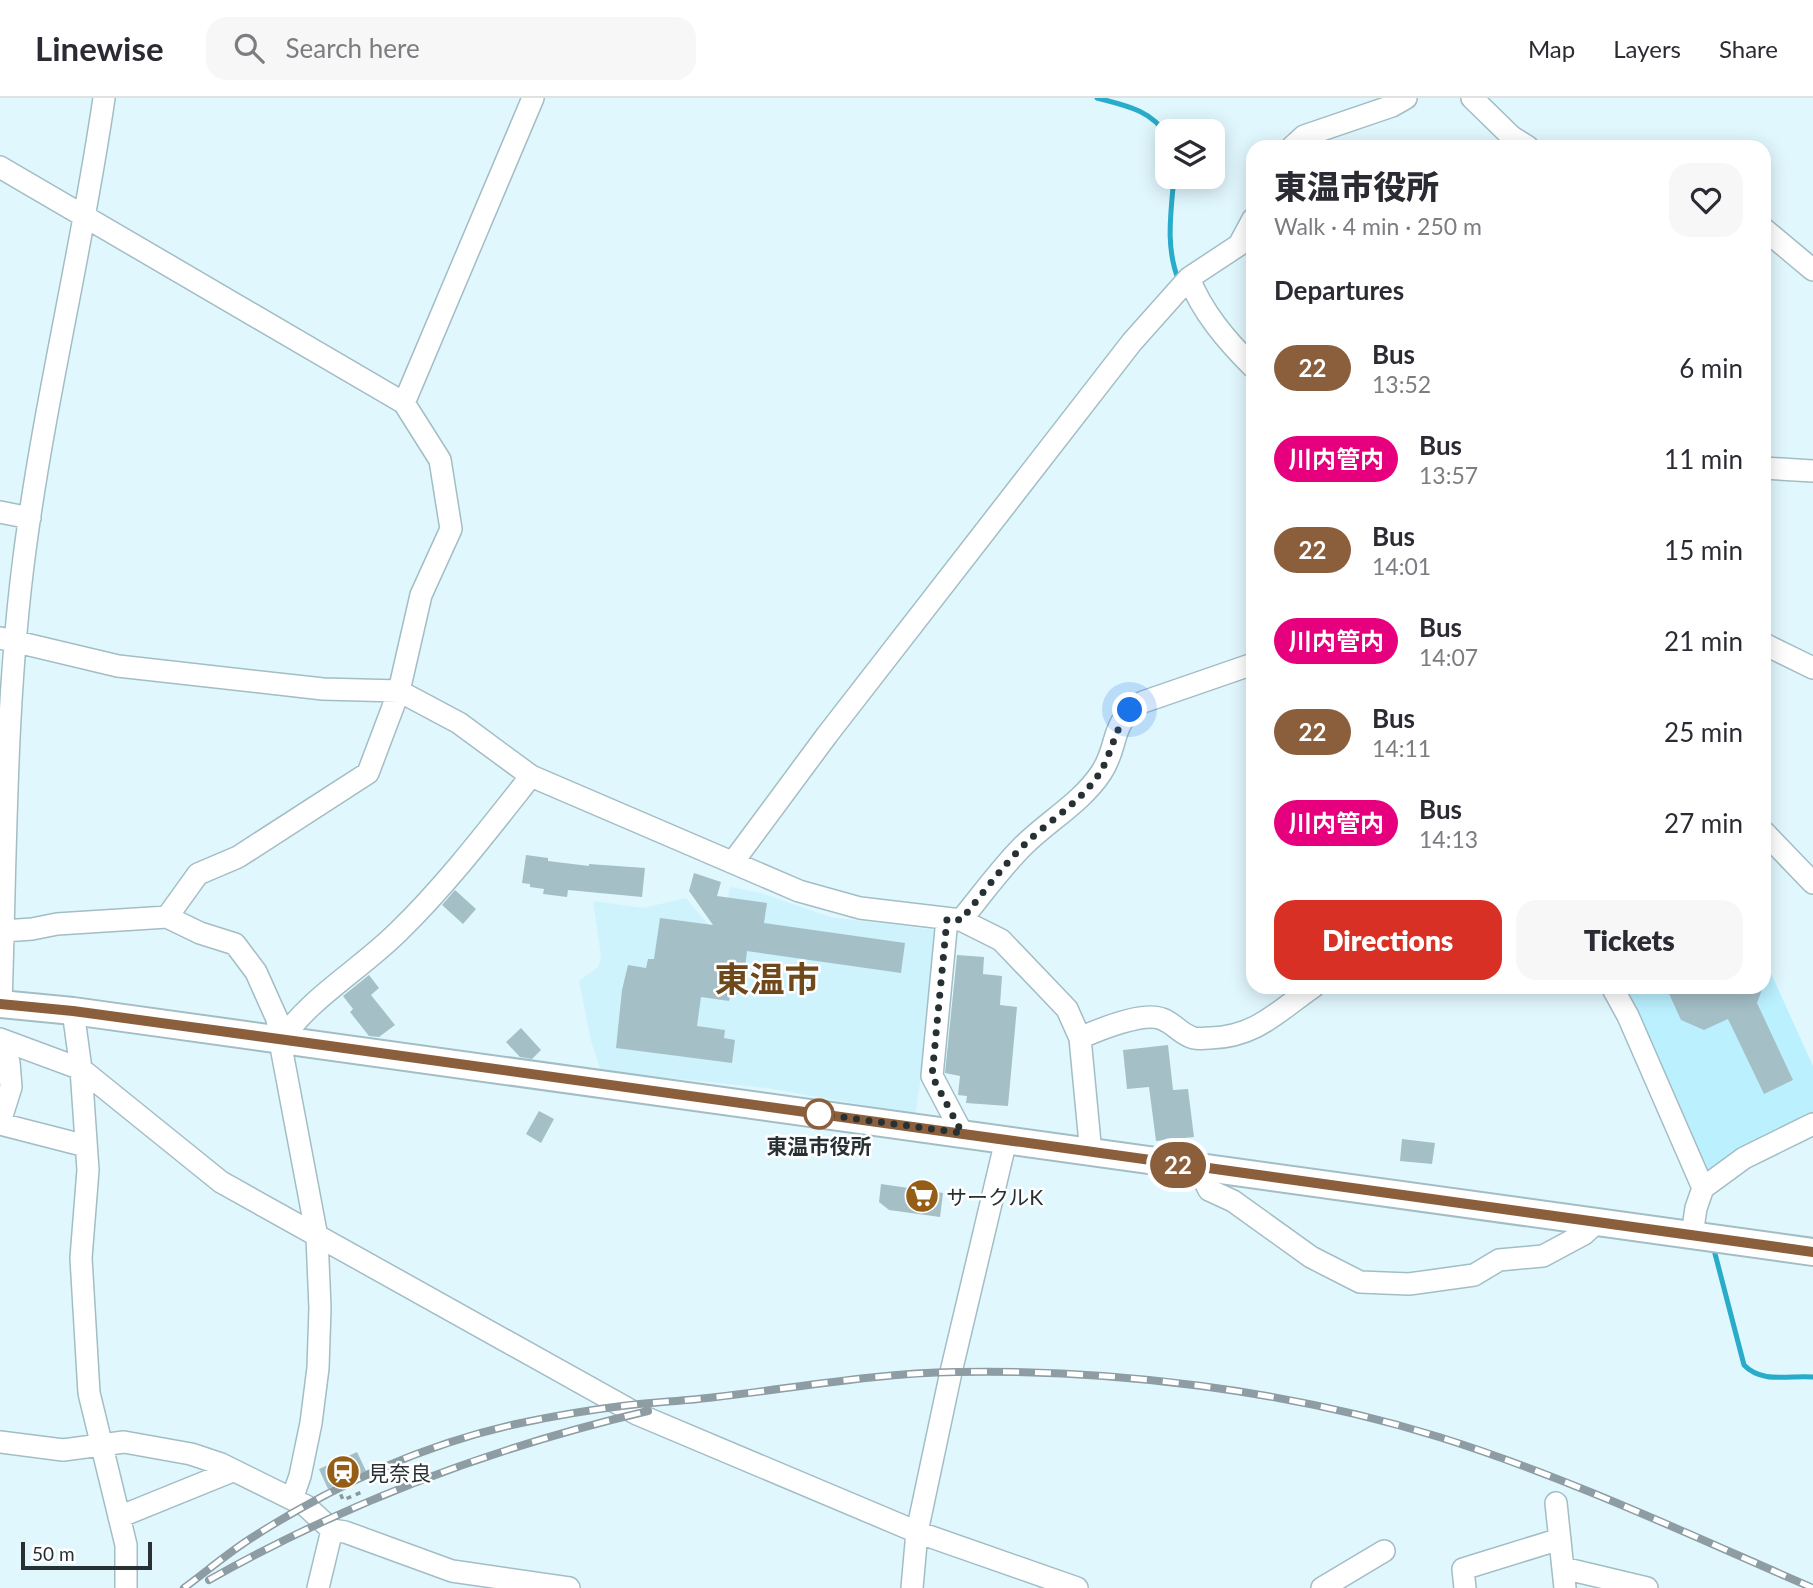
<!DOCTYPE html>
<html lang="en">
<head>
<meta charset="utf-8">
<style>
  :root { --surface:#fff; --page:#f7f7f7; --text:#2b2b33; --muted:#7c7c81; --line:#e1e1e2; --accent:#d93025 }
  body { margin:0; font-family:Lato,"Noto Sans JP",sans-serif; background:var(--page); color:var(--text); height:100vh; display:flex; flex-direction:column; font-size:26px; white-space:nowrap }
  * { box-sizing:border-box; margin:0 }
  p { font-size:23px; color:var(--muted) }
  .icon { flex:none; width:38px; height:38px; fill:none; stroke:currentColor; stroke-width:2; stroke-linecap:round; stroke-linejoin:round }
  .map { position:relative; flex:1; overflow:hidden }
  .drawer { position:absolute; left:1246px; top:42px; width:525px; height:854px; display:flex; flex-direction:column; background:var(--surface); border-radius:21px; box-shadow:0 4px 18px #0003 }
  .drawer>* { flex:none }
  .badge { padding:0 14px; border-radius:23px; font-size:24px; line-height:46px }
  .controls { position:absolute; left:1155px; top:21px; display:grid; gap:14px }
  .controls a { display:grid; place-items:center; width:70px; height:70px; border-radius:14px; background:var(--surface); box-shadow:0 4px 18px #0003; font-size:35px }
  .scale { position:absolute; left:21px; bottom:18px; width:131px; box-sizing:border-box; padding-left:7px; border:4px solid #273134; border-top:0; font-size:19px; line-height:24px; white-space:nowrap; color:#273134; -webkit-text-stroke:5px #fff; paint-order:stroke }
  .you { position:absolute; width:35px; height:35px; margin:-18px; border:5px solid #fff; border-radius:50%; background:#1a73e8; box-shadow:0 0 0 10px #1a73e833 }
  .map>.badge { position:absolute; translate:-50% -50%; box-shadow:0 0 0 4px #fff }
  h2 { padding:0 28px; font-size:26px; line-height:63px }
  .round { display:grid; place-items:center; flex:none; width:74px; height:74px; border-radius:21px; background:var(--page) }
  .overview { display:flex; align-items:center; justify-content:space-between; height:119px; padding:0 28px }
  h1 { font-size:33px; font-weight:800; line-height:52px }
  .cta { display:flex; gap:14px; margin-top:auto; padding:14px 28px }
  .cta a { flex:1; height:80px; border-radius:21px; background:var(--accent); color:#fff; font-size:28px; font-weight:800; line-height:80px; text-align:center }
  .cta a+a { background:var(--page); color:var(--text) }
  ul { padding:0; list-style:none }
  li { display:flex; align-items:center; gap:21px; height:91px; padding:0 28px }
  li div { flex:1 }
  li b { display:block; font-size:26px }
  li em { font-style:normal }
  li .badge { min-width:77px; font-weight:700; text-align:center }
  header { display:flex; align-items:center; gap:42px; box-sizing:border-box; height:98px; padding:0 35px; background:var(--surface); border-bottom:2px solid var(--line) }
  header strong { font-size:33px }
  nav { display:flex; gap:38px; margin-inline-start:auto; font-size:24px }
  .search { width:490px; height:63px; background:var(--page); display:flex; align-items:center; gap:18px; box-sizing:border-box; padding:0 24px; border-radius:21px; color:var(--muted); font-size:26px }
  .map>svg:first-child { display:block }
  .built { fill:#cef3fd }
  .green { fill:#bbf0fe }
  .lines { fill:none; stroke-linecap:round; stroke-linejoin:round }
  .stream { stroke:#28acc9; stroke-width:5 }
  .building { fill:#a5bfc7 }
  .minor-casing { stroke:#a3bdc5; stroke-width:24 }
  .major-casing { stroke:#a3bdc5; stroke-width:30 }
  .path { stroke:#88989d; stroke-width:3.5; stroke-dasharray:5 5; stroke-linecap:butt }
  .minor { stroke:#fff; stroke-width:21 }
  .major { stroke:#fff; stroke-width:26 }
  .rail-casing { stroke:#8d9da3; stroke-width:8 }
  .rail { stroke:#fff; stroke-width:5; stroke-dasharray:16; stroke-linecap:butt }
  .line-casing { stroke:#fff; stroke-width:16 }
  .line { stroke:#8b5e3c; stroke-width:10 }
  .walk { stroke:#273134; stroke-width:7; stroke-dasharray:0 12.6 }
  .stop-dot { fill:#fff; stroke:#8b5e3c; stroke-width:3.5 }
  .labels { text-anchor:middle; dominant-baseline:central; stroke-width:5; stroke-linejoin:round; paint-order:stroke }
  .stop-label { font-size:21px; font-weight:bold; fill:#273134; stroke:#fff }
  .poi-label { font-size:21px; fill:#273134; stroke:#fff; text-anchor:start }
  .town-label { font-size:35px; font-weight:bold; fill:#6f481b; stroke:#fff }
</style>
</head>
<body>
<header>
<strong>Linewise</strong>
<div class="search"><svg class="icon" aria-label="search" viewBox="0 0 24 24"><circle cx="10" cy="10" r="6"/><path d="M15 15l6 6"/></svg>Search here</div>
<nav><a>Map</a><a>Layers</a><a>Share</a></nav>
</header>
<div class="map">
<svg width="1813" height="1490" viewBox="0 0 1813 1490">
  <rect width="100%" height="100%" fill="#e1f7fe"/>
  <path class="built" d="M730 789 761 795 830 819 936 832 927 936 916 1013 913 1016 767 990 601 973 591 943 579 883 598 869 601 859 593 803 643 810 686 800 717 837H721Z"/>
  <path class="green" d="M1764 860 1813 968V1019L1702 1074 1618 889H1764Z"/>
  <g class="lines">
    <path class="stream" d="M1097 0C1124 7 1152 12 1167 38
      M1174 79C1171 114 1165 150 1179 183
      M1713 1148 1744 1267C1762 1286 1790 1277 1813 1279"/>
  </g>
  <path class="building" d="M526 757 548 760V763L589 768V766L645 770 642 799 568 792 567 799 543 796 544 791 530 789V786L522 785Z
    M694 775 721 784 717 798 767 805 764 825 905 845 901 875 747 853 742 896 731 895 729 903 701 899 697 928 725 932 724 940 735 942 732 965 616 950 622 892 628 867 646 870 648 861H654L660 820 713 827 689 793Z
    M455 792 476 811 463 826 442 807Z
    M957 857 984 859 983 876 1002 878 1000 907 1017 909 1008 1008 966 1005 967 998 958 997 960 978 945 975Z
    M369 877 379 890 371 897 395 927 379 939 369 938 350 914 353 911 343 898Z
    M1666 889H1763L1757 905 1793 982 1764 996 1728 921 1704 932 1681 922Z
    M521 930 541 952 532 961 520 959 506 944Z
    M1168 947 1173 992 1188 991 1194 1039 1156 1043 1149 989 1127 991 1123 952Z
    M539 1013 554 1021 541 1045 526 1036Z
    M1402 1041 1435 1045 1432 1066 1400 1063Z
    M881 1086 943 1095 940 1119 889 1112 879 1104Z
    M357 1354 366 1373 328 1391 319 1371Z"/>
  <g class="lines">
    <g class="minor-casing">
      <path id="minor" d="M1472 0 1512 39 1528 49
        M1292 49 1304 38 1392 8 1406 0
        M0 69 404 305 440 362 451 431 421 497 399 593 368 675 238 759 198 776 167 819 57 826 32 831 4 833
        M1764 131 1813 172
        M1189 180C1202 214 1227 243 1253 269
        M404 305 533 0
        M1764 370 1813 373
        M0 414 30 420
        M0 540 118 568 323 591 399 593 459 625 531 678 799 793 860 810 961 822 1001 842 1067 911 1080 940 1091 1056
        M1764 546 1813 570
        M1764 734 1813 785
        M733 764 827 637 1132 244 1189 180 1239 147 1253 121
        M167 819 200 835 235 846 256 874 277 921 282 954 317 1139 320 1210 318 1270 311 1325 300 1378 292 1401
        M947 821 932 978 962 1035
        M961 822C981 798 1000 771 1023 748 1048 723 1081 705 1101 675 1120 647 1108 625 1143 604L1253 566
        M1612 889 1628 918 1703 1090
        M1 906C6 756 5 601 25 452 45 301 82 152 104 0
        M73 913 81 971 88 1072 81 1160 89 1295 126 1447V1490
        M1080 940C1098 932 1144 913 1162 921 1174 925 1181 937 1194 940 1199 941 1205 940 1210 940 1256 939 1278 913 1313 889
        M0 941 81 971 221 1084 637 1316 917 1434 1077 1490
        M281 942C312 898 361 871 399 833 447 786 489 731 531 678
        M0 954 9 964 11 989 0 1024
        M0 1026 86 1048
        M1198 1070 1209 1092 1233 1103 1311 1159 1360 1184 1409 1186 1474 1177 1499 1162 1543 1158 1584 1136 1597 1124
        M1692 1137 1696 1110 1703 1090 1744 1060 1813 1026
        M0 1344 63 1352 124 1344 191 1356 221 1366 306 1408 332 1432 345 1434 452 1473 569 1490
        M1556 1405 1565 1490
        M119 1419 230 1374 221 1366
        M1563 1470 1647 1490
        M318 1490 332 1432
        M912 1490 917 1434 951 1274 1006 1042
        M1322 1490 1384 1453
        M1465 1490 1463 1471 1560 1441"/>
    </g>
    <g class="major-casing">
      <path id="major" d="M0 906 73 913 1813 1154"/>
    </g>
    <path class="path" d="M337 1387 343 1402 362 1394"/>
    <use href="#minor" class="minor"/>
    <use href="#major" class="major"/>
    <g class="rail-casing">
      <path id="rail" d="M209 1482C347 1404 494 1349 648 1313
        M184 1490C207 1473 229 1454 253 1439 334 1387 427 1345 521 1325 554 1318 589 1312 622 1308 654 1304 685 1303 716 1299 795 1290 876 1275 956 1274 1114 1271 1287 1292 1439 1339 1567 1379 1690 1437 1813 1490"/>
    </g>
    <use href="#rail" class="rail"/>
  </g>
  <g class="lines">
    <g class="line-casing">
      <path id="line" d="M0 906 73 913 308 945 1813 1154"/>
    </g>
    <use href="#line" class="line"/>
    <path class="walk" d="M819 1016 962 1035 932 978 947 821 961 822C981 798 1000 771 1023 748 1045 726 1075 708 1094 683 1112 661 1112 634 1130 612"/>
  </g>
  <defs>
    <g id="supermarket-disc" transform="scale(1.75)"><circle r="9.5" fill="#955e17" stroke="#fff"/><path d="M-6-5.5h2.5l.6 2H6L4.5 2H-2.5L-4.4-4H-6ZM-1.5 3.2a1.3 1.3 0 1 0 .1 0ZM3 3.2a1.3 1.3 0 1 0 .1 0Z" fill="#fff"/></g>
    <g id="station-disc" transform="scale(1.75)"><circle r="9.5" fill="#955e17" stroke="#fff"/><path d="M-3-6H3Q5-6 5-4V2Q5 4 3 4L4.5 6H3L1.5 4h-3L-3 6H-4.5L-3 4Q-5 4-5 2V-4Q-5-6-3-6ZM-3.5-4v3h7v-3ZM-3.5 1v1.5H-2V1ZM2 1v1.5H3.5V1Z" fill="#fff"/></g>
  </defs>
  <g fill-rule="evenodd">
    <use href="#supermarket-disc" x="922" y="1098"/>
    <use href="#station-disc" x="343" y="1374"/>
  </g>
  <circle class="stop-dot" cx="819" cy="1016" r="14"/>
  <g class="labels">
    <g class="stop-label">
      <text x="819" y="1047">東温市役所</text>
    </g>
    <g class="poi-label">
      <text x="946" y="1098">サークルK</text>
      <text x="368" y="1374">見奈良</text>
    </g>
    <g class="town-label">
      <text x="767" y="880">東温市</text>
    </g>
  </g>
</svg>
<div class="controls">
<a><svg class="icon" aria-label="layers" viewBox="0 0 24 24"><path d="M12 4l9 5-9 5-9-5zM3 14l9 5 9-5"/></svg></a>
</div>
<div class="scale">50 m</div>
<div class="you" style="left:1130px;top:612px"></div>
<b class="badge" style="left:1178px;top:1067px;background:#8b5e3c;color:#fff">22</b>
<section class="drawer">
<div class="overview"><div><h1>東温市役所</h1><p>Walk · 4 min · 250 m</p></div><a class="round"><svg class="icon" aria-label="heart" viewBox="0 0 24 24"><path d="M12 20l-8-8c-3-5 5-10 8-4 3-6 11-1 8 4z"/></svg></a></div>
<h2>Departures</h2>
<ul>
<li><span class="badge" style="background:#8b5e3c;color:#fff">22</span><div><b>Bus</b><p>13:52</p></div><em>6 min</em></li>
<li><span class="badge" style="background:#e6007e;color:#fff">川内管内</span><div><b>Bus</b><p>13:57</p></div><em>11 min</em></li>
<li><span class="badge" style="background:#8b5e3c;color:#fff">22</span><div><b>Bus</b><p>14:01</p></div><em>15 min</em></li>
<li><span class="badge" style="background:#e6007e;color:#fff">川内管内</span><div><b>Bus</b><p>14:07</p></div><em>21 min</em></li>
<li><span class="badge" style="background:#8b5e3c;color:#fff">22</span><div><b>Bus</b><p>14:11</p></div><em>25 min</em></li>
<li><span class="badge" style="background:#e6007e;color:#fff">川内管内</span><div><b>Bus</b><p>14:13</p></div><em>27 min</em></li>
</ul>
<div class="cta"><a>Directions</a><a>Tickets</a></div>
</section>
</div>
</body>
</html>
